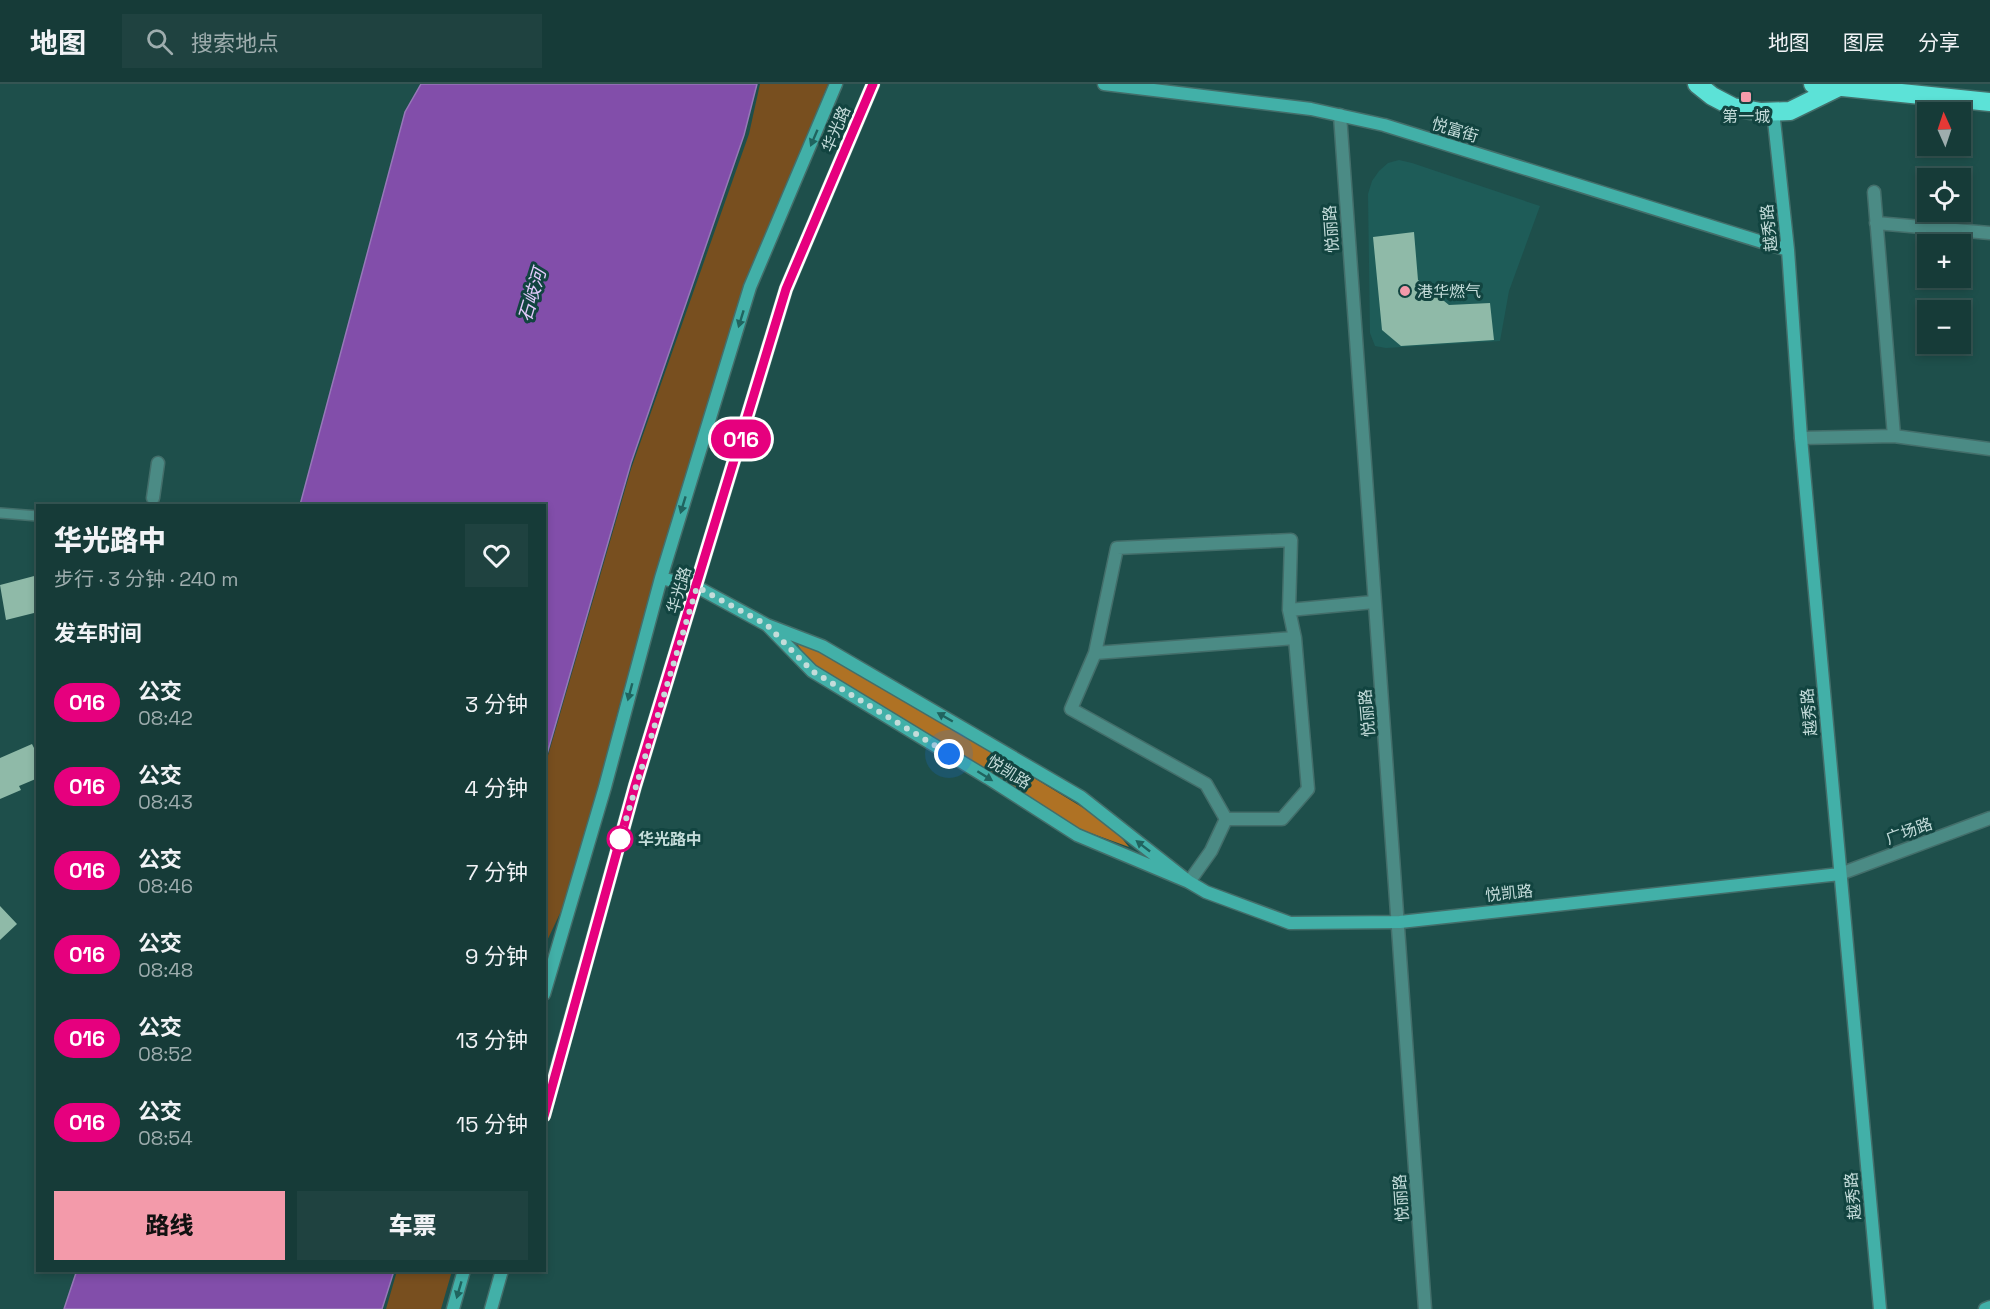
<!DOCTYPE html>
<html lang="zh">
<head>
<meta charset="utf-8">
<style>
  :root { --surface:#163b38; --page:#1f4240; --text:#f1f3f6; --muted:#9eadae; --line:#355553; --accent:#f39aaa }
  body { margin:0; font-family:"Space Grotesk","Noto Sans SC",sans-serif; background:var(--page); color:var(--text); height:100vh; display:flex; flex-direction:column; font-size:22px; white-space:nowrap }
  * { box-sizing:border-box; margin:0 }
  p { font-size:20px; color:var(--muted) }
  .icon { flex:none; width:33px; height:33px; fill:none; stroke:currentColor; stroke-width:2; stroke-linecap:round; stroke-linejoin:round }
  .map { position:relative; flex:1; overflow:hidden }
  .panel { position:absolute; left:36px; top:420px; width:510px; height:768px; display:flex; flex-direction:column; background:var(--surface); border-radius:0px; box-shadow:0 3px 9px #0003,0 0 0 2px var(--line) }
  .panel>* { flex:none }
  .badge { padding:0 12px; border-radius:20px; font-size:21px; line-height:39px }
  .needle { width:39px; rotate:357deg }
  .tools { position:absolute; left:1917px; top:18px; display:grid; gap:12px }
  .tools a { display:grid; place-items:center; width:54px; height:54px; border-radius:0px; background:var(--surface); box-shadow:0 3px 9px #0003,0 0 0 2px var(--line); font-size:30px }
  .you { position:absolute; width:30px; height:30px; margin:-15px; border:4px solid #fff; border-radius:50%; background:#1a73e8; box-shadow:0 0 0 9px #1a73e833 }
  .map>.badge { position:absolute; translate:-50% -50%; box-shadow:0 0 0 3px #fff }
  h2 { padding:0 18px; font-size:22px; line-height:54px }
  .round { display:grid; place-items:center; flex:none; width:63px; height:63px; border-radius:0px; background:var(--page) }
  .head { display:flex; align-items:center; justify-content:space-between; height:102px; padding:0 18px }
  h1 { font-size:28px; font-weight:800; line-height:45px }
  .action { display:flex; gap:12px; margin-top:auto; padding:12px 18px }
  .action a { flex:1; height:69px; border-radius:0px; background:var(--accent); color:#111; font-size:24px; font-weight:800; line-height:69px; text-align:center }
  .action a+a { background:var(--page); color:var(--text) }
  ul { padding:0; list-style:none }
  li { display:flex; align-items:center; gap:18px; height:84px; padding:0 18px }
  li div { flex:1 }
  li b { display:block; font-size:22px }
  li em { font-style:normal }
  li .badge { min-width:66px; font-weight:700; text-align:center }
  header { display:flex; align-items:center; gap:36px; box-sizing:border-box; height:84px; padding:0 30px; background:var(--surface); border-bottom:2px solid var(--line) }
  header strong { font-size:28px }
  nav { display:flex; gap:33px; margin-inline-start:auto; font-size:21px }
  .search { width:420px; height:54px; background:var(--page); display:flex; align-items:center; gap:15px; box-sizing:border-box; padding:0 21px; border-radius:0px; color:var(--muted); font-size:22px }
  .map>svg:first-child { display:block }
  .built { fill:#1e5c58 }
  .green { fill:#784f1f }
  .forest { fill:#af7224 }
  .water { fill:#824eaa; stroke:#9679b8; stroke-width:1.5 }
  .building { fill:#8fbaa8 }
  .lines { fill:none; stroke-linecap:round; stroke-linejoin:round }
  .lane-casing { stroke:#436e6a; stroke-width:12 }
  .street-casing { stroke:#436e6a; stroke-width:15 }
  .secondary-casing { stroke:#436e6a; stroke-width:15 }
  .highway-casing { stroke:#436e6a; stroke-width:21 }
  .lane { stroke:#4b8b85; stroke-width:9 }
  .street { stroke:#4b8b85; stroke-width:12 }
  .secondary { stroke:#42b0a8; stroke-width:12 }
  .highway { stroke:#5ce2d7; stroke-width:18 }
  .oneway { fill:#20645f }
  .line-casing { stroke:#fff; stroke-width:14 }
  .line { stroke:#e6007e; stroke-width:9 }
  .walk { stroke:#c4dcda; stroke-width:6; stroke-dasharray:0 10.8 }
  .poi-dot { fill:#f39aaa; stroke:#124440; stroke-width:2 }
  .stop-dot { fill:#fff; stroke:#e6007e; stroke-width:3 }
  .labels { text-anchor:middle; dominant-baseline:central; stroke-width:6; stroke-linejoin:round; paint-order:stroke }
  .poi-label { font-size:16px; fill:#c4dcda; stroke:#124440 }
  .street-label { font-size:16px; fill:#c4dcda; stroke:#124440 }
  .stop-label { font-size:16px; font-weight:bold; fill:#c4dcda; stroke:#124440; text-anchor:start }
  .water-label { font-size:18px; font-style:italic; fill:#e4cbfc; stroke:#124440 }
</style>
</head>
<body>
<header>
<strong>地图</strong>
<div class="search"><svg class="icon" aria-label="search" viewBox="0 0 24 24"><circle cx="10" cy="10" r="6"/><path d="M15 15l6 6"/></svg>搜索地点</div>
<nav><a>地图</a><a>图层</a><a>分享</a></nav>
</header>
<div class="map">
<svg width="1990" height="1225" viewBox="0 0 1990 1225">
  <rect width="100%" height="100%" fill="#1e4f4b"/>
  <path class="built" d="M1399 76 1412 79 1540 122 1509 207 1500 257 1386 264 1375 262 1370 249 1368 110 1372 97 1379 87 1388 79Z"/>
  <path class="green" d="M760 0H828L761 165 661 476 620 619 573 802 545 861V682L631 385 749 50Z
    M397 1187H452L441 1225H386Z"/>
  <path class="forest" d="M794 555 820 564 1085 725 1115 746 1129 763 1074 743 810 580Z"/>
  <path class="water" d="M421 0H757L744 51 631 379 545 677 544 422 300 421 405 28Z
    M77 1186H394V1187L382 1225H64Z"/>
  <path class="building" d="M1414 148 1418 196 1449 221 1490 219 1494 256 1401 262 1382 246 1373 153Z
    M38 491V528L6 536 0 501Z
    M32 660 38 672V694L19 702 21 706 0 715V674Z
    M0 822 17 840 0 856Z"/>
  <g class="lines">
    <g class="lane-casing">
      <path id="lane" d="M0 429 38 432"/>
    </g>
    <g class="street-casing">
      <path id="street" d="M1340 31C1367 429 1399 827 1425 1225
        M1874 108 1894 352
        M1876 139 1990 149
        M1801 354 1894 352 1990 365
        M153 414 158 379
        M1291 456 1289 526 1295 554 1308 705 1282 735H1226L1206 700 1071 625 1095 569 1117 464Z
        M1289 526 1374 518
        M1095 569 1295 554
        M1840 790 1990 734
        M1189 798 1211 767 1226 735"/>
    </g>
    <g class="secondary-casing">
      <path id="secondary" d="M1104 0 1311 25 1384 41 1788 166
        M1773 27 1788 166 1801 354 1880 1225
        M661 494 697 503 767 541
        M1189 798 1077 751 988 694 812 587 767 541 822 562 1081 713 1189 798 1206 808 1290 839 1400 838 1840 790
        M544 910 605 703 661 494 750 203 836 0
        M544 1031 635 702 786 205 873 0
        M453 1225 464 1186
        M491 1225 502 1186
        M1985 1225 1990 1223"/>
    </g>
    <g class="highway-casing">
      <path id="highway" d="M1697 0 1712 12 1733 23 1761 28 1790 27 1839 3
        M1813 0 1990 18"/>
    </g>
    <use href="#lane" class="lane"/>
    <use href="#street" class="street"/>
    <use href="#secondary" class="secondary"/>
    <use href="#highway" class="highway"/>
  </g>
  <defs><path id="oneway-solid" d="M-6-.8H1V-3.2L6.5 0L1 3.2V.8H-6Z" transform="scale(1.5)"/></defs>
  <g class="oneway">
    <use href="#oneway-solid" transform="translate(814 54) rotate(113)"/>
    <use href="#oneway-solid" transform="translate(741 235) rotate(107)"/>
    <use href="#oneway-solid" transform="translate(683 421) rotate(107)"/>
    <use href="#oneway-solid" transform="translate(630 608) rotate(105)"/>
    <use href="#oneway-solid" transform="translate(945 633) rotate(-150)"/>
    <use href="#oneway-solid" transform="translate(985 692) rotate(32)"/>
    <use href="#oneway-solid" transform="translate(1143 762) rotate(-142)"/>
    <use href="#oneway-solid" transform="translate(459 1206) rotate(106)"/>
  </g>
  <g class="lines">
    <g class="line-casing">
      <path id="line" d="M544 1032 635 702 786 205 873 0"/>
    </g>
    <use href="#line" class="line"/>
    <path class="walk" d="M620 755 697 503 767 541 812 587 949 670"/>
  </g>
  <g class="poi-dot">
    <rect x="1740" y="7" width="12" height="12" rx="3"/>
    <circle cx="1405" cy="207" r="6"/>
  </g>
  <circle class="stop-dot" cx="620" cy="755" r="12"/>
  <g class="labels">
    <g class="poi-label">
      <text x="1746" y="32">第一城</text>
      <text x="1417" y="207" text-anchor="start">港华燃气</text>
    </g>
    <g class="street-label">
      <text transform="translate(836 45) rotate(-67)">华光路</text>
      <text transform="translate(1455 46) rotate(17)">悦富街</text>
      <text transform="translate(1769 144) rotate(-96)">越秀路</text>
      <text transform="translate(1331 145) rotate(-94)">悦丽路</text>
      <text transform="translate(679 506) rotate(-73)">华光路</text>
      <text transform="translate(1809 628) rotate(-95)">越秀路</text>
      <text transform="translate(1367 629) rotate(-95)">悦丽路</text>
      <text transform="translate(1009 688) rotate(32)">悦凯路</text>
      <text transform="translate(1909 747) rotate(-20)">广场路</text>
      <text transform="translate(1509 809) rotate(-6)">悦凯路</text>
      <text transform="translate(1853 1112) rotate(-95)">越秀路</text>
      <text transform="translate(1401 1114) rotate(-94)">悦丽路</text>
    </g>
    <g class="stop-label">
      <text x="638" y="755">华光路中</text>
    </g>
    <g class="water-label">
      <text transform="translate(532 211) rotate(-73)">石岐河</text>
    </g>
  </g>
</svg>
<div class="tools">
<a><svg class="needle" viewBox="-14 -14 28 28"><path d="M0-13l5 13h-10z" fill="#e53935"/><path d="M0 13l5-13h-10z" fill="#9eadae"/></svg></a>
<a><svg class="icon" aria-label="locate" viewBox="0 0 24 24"><circle cx="12" cy="12" r="6"/><path d="M12 2v4M12 18v4M2 12h4M18 12h4"/></svg></a>
<a>+</a>
<a>−</a>
</div>
<div class="you" style="left:949px;top:670px"></div>
<b class="badge" style="left:741px;top:355px;background:#e6007e;color:#fff">016</b>
<section class="panel">
<div class="head"><div><h1>华光路中</h1><p>步行 · 3 分钟 · 240 m</p></div><a class="round"><svg class="icon" aria-label="heart" viewBox="0 0 24 24"><path d="M12 20l-8-8c-3-5 5-10 8-4 3-6 11-1 8 4z"/></svg></a></div>
<h2>发车时间</h2>
<ul>
<li><span class="badge" style="background:#e6007e;color:#fff">016</span><div><b>公交</b><p>08:42</p></div><em>3 分钟</em></li>
<li><span class="badge" style="background:#e6007e;color:#fff">016</span><div><b>公交</b><p>08:43</p></div><em>4 分钟</em></li>
<li><span class="badge" style="background:#e6007e;color:#fff">016</span><div><b>公交</b><p>08:46</p></div><em>7 分钟</em></li>
<li><span class="badge" style="background:#e6007e;color:#fff">016</span><div><b>公交</b><p>08:48</p></div><em>9 分钟</em></li>
<li><span class="badge" style="background:#e6007e;color:#fff">016</span><div><b>公交</b><p>08:52</p></div><em>13 分钟</em></li>
<li><span class="badge" style="background:#e6007e;color:#fff">016</span><div><b>公交</b><p>08:54</p></div><em>15 分钟</em></li>
</ul>
<div class="action"><a>路线</a><a>车票</a></div>
</section>
</div>
</body>
</html>
